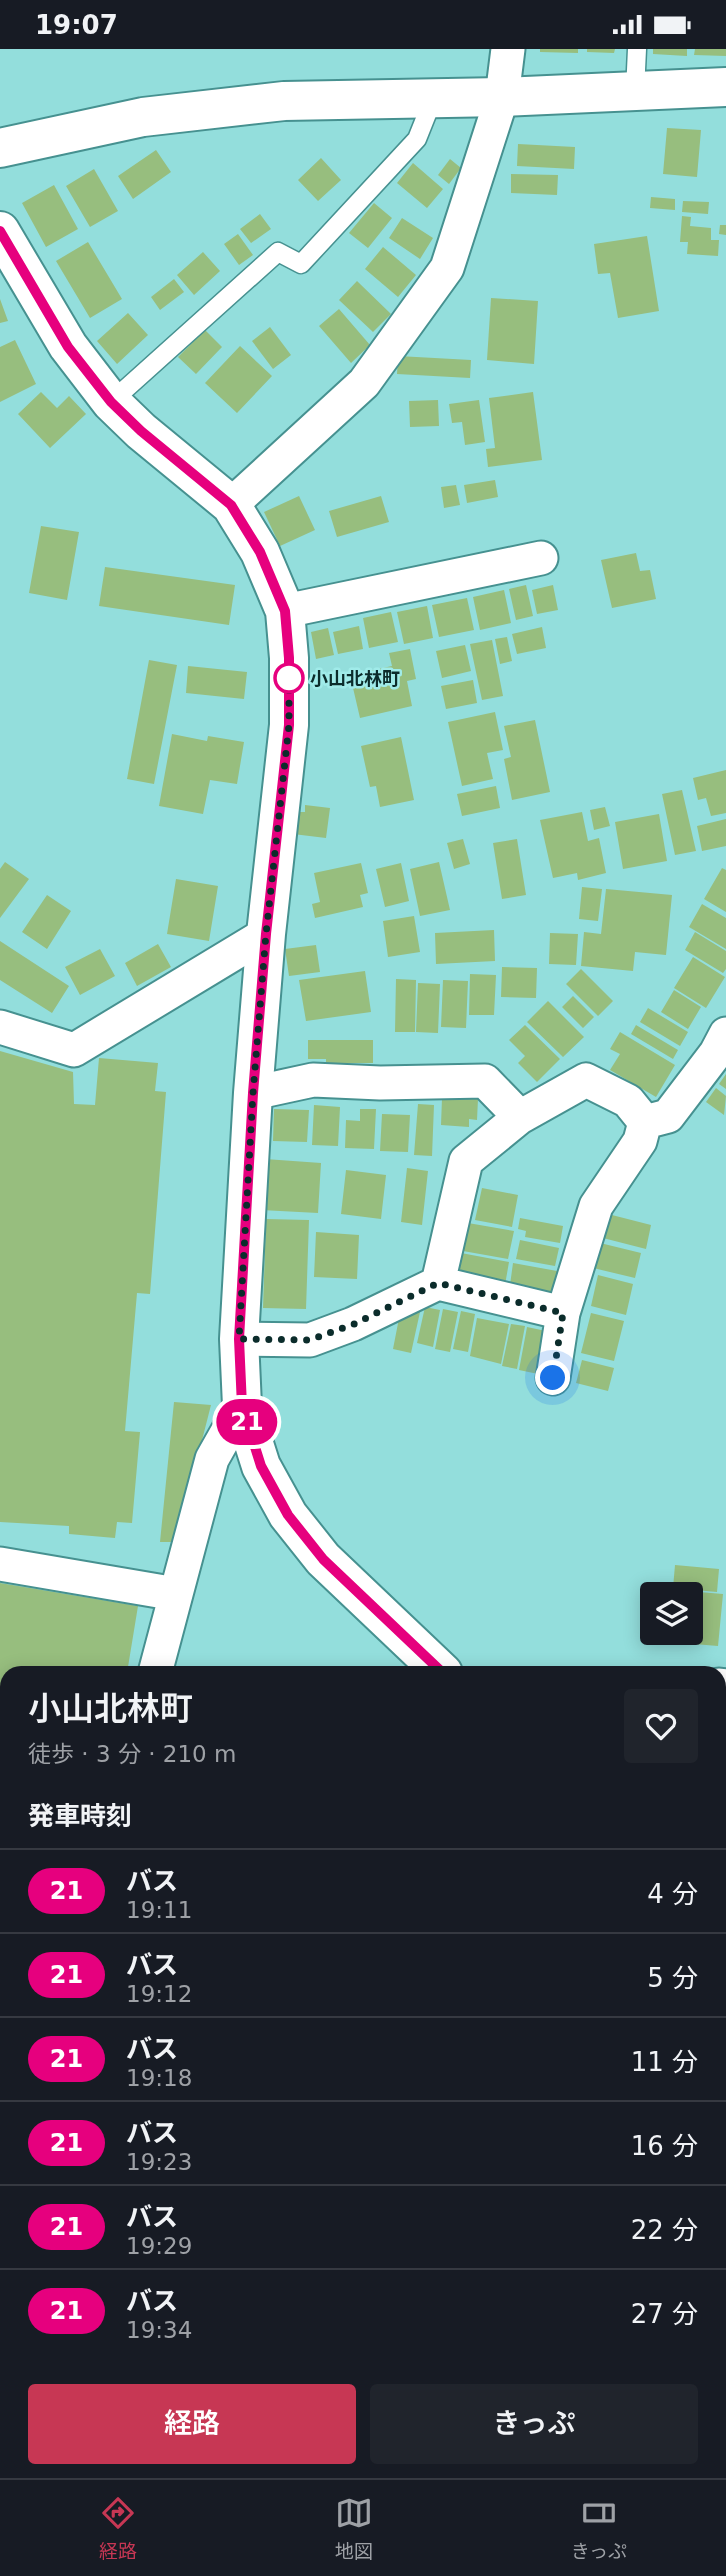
<!DOCTYPE html>
<html lang="ja">
<head>
<meta charset="utf-8">
<style>
  :root { --surface:#171b24; --page:#20242c; --text:#f1f3f6; --muted:#9ea1a6; --line:#363941; --accent:#c73754 }
  body { margin:0; font-family:"DejaVu Sans","Noto Sans JP",sans-serif; background:var(--page); color:var(--text); height:100vh; display:flex; flex-direction:column; font-size:26px; white-space:nowrap }
  * { box-sizing:border-box; margin:0 }
  p { font-size:23px; color:var(--muted) }
  .icon { flex:none; width:38px; height:38px; fill:none; stroke:currentColor; stroke-width:2; stroke-linecap:round; stroke-linejoin:round }
  .map { position:relative; flex:1; overflow:hidden }
  .side { position:absolute; left:0px; top:1617px; width:726px; height:812px; display:flex; flex-direction:column; background:var(--surface); border-radius:21px 21px 0 0; box-shadow:0 4px 18px #0003 }
  .side>* { flex:none }
  .badge { padding:0 14px; border-radius:23px; font-size:24px; line-height:46px }
  .buttons { position:absolute; left:640px; top:1533px; display:grid; gap:14px }
  .buttons a { display:grid; place-items:center; width:63px; height:63px; border-radius:7px; background:var(--surface); box-shadow:0 4px 18px #0003; font-size:35px }
  .you { position:absolute; width:35px; height:35px; margin:-18px; border:5px solid #fff; border-radius:50%; background:#1a73e8; box-shadow:0 0 0 10px #1a73e833 }
  .map>.badge { position:absolute; translate:-50% -50%; box-shadow:0 0 0 4px #fff }
  h2 { padding:0 28px; font-size:26px; line-height:63px }
  .round { display:grid; place-items:center; flex:none; width:74px; height:74px; border-radius:7px; background:var(--page) }
  .head { display:flex; align-items:center; justify-content:space-between; height:119px; padding:0 28px }
  h1 { font-size:33px; font-weight:600; line-height:52px }
  .cta { display:flex; gap:14px; margin-top:auto; padding:14px 28px }
  .cta a { flex:1; height:80px; border-radius:7px; background:var(--accent); color:#fff; font-size:28px; font-weight:600; line-height:80px; text-align:center }
  .cta a+a { background:var(--page); color:var(--text) }
  ul { padding:0; list-style:none }
  li { display:flex; align-items:center; gap:21px; height:84px; padding:0 28px; border-top:2px solid var(--line) }
  li div { flex:1 }
  li b { display:block; font-size:26px }
  li em { font-style:normal }
  li .badge { min-width:77px; font-weight:700; text-align:center }
  .status { display:flex; justify-content:space-between; align-items:center; height:49px; padding:0 35px; background:var(--surface); direction:ltr }
  .status svg { height:19px; fill:currentColor }
  .menu { display:flex; justify-content:space-around; align-items:center; height:98px; border-top:2px solid var(--line); background:var(--surface); font-size:19px; color:var(--muted) }
  .menu a { display:grid; justify-items:center; gap:4px }
  .menu .active { color:var(--accent) }
  .map>svg:first-child { display:block }
  .building { fill:#97be7e }
  .lines { fill:none; stroke-linecap:round; stroke-linejoin:round }
  .service-casing { stroke:#469190; stroke-width:21 }
  .minor-casing { stroke:#469190; stroke-width:37 }
  .tertiary-casing { stroke:#469190; stroke-width:42 }
  .primary-casing { stroke:#469190; stroke-width:42 }
  .trunk-casing { stroke:#469190; stroke-width:42 }
  .motorway-casing { stroke:#469190; stroke-width:42 }
  .service { stroke:#fff; stroke-width:18 }
  .minor { stroke:#fff; stroke-width:33 }
  .tertiary { stroke:#fff; stroke-width:38 }
  .primary { stroke:#fff; stroke-width:38 }
  .trunk { stroke:#fff; stroke-width:38 }
  .motorway { stroke:#fff; stroke-width:38 }
  .line-casing { stroke:#fff; stroke-width:16 }
  .line { stroke:#e6007e; stroke-width:10 }
  .walk { stroke:#0b2c2b; stroke-width:7; stroke-dasharray:0 12.6 }
  .stop-dot { fill:#fff; stroke:#e6007e; stroke-width:3.5 }
  .labels { text-anchor:middle; dominant-baseline:central; stroke-width:5; stroke-linejoin:round; paint-order:stroke }
  .stop-label { font-size:18px; font-weight:bold; fill:#0b2c2b; stroke:#a0ebe9; text-anchor:start }
</style>
</head>
<body>
<div class="status"><b>19:07</b><svg viewBox="0 0 49 12"><path d="M0 12V9h3v3zM5 12V6h3v6zM10 12V3h3v9zM15 12V0h3v12zM26 1h20v11H26zM47 4h2v5h-2z"/></svg></div>
<div class="map">
<svg width="726" height="2429" viewBox="0 0 726 2429">
  <rect width="100%" height="100%" fill="#93dedc"/>
  <path class="building" d="M540 0H578V4L540 3Z
    M587 0H615L614 4 587 3Z
    M653 0H687V7L653 5Z
    M695 0H726V7L694 6Z
    M667 79 701 81 697 128 663 125Z
    M518 95 575 98 574 120 517 117Z
    M156 101 171 123 133 150 118 127Z
    M321 109 341 131 318 152 298 131Z
    M450 110 461 119 449 135 438 126Z
    M413 114 443 140 427 159 397 134Z
    M94 120 118 162 90 178 66 137Z
    M511 125 558 126 557 146 511 144Z
    M54 136 78 180 46 198 22 154Z
    M651 148 675 150V161L650 159Z
    M683 152 709 153 708 165 682 163Z
    M374 154 392 169 368 199 349 184Z
    M260 165 271 180 251 194 240 180Z
    M682 167 691 168 690 177 711 179V191H719L718 207 687 205 688 193H680Z
    M402 169 433 189 420 210 389 189Z
    M720 176H726V186L719 185Z
    M238 185 253 206 239 216 224 195Z
    M647 187 659 262 618 269 610 224 598 225 594 195Z
    M88 193 122 250 90 269 56 212Z
    M383 198 416 226 398 248 365 220Z
    M203 203 220 222 194 246 177 226Z
    M174 230 184 243 160 261 151 248Z
    M357 232 391 265 373 283 339 251Z
    M491 249 538 252 534 315 487 311Z
    M0 250 8 272 0 274Z
    M339 260 370 296 351 314 319 277Z
    M128 264 148 286 117 315 97 292Z
    M270 278 291 306 273 320 252 292Z
    M205 281 222 298 196 325 178 308Z
    M15 291 36 335 0 353V298Z
    M240 297 272 327 237 364 205 334Z
    M398 307 471 311 470 329 397 325Z
    M41 343 57 359 69 347 86 365 50 399 18 365Z
    M533 343 542 411 488 418 486 400 495 399 489 349Z
    M438 351 439 377 410 378 409 352Z
    M479 351 485 393 465 396 462 373 452 374 449 355Z
    M495 431 498 448 467 454 464 436Z
    M456 436 460 456 444 459 441 438Z
    M299 447 315 481 280 497 264 463Z
    M381 447 389 473 337 488 329 462Z
    M41 477 79 483 67 551 29 544Z
    M636 504 640 522 650 521 656 550 612 559 601 511Z
    M105 518 235 536 229 576 99 557Z
    M526 536 533 567 516 571 509 540Z
    M553 536 558 561 537 565 532 541Z
    M504 541 511 574 480 581 473 548Z
    M467 549 474 581 439 588 432 556Z
    M427 557 433 589 404 595 397 563Z
    M391 563 398 593 369 599 363 569Z
    M359 577 363 600 338 605 333 583Z
    M542 578 546 599 517 605 512 585Z
    M328 579 334 606 316 610 311 583Z
    M507 588 512 612 500 615 495 590Z
    M492 591 503 647 482 651 470 595Z
    M465 596 471 622 442 629 436 602Z
    M410 600 416 630 407 632 412 657 360 669 350 626 392 617 389 604Z
    M149 611 177 616 154 735 127 730Z
    M188 617 247 623 244 650 186 644Z
    M473 631 477 654 446 660 441 637Z
    M495 663 503 701 487 704 493 730 462 737 448 673Z
    M535 671 550 743 512 751 504 710 511 708 504 677Z
    M172 685 207 692 208 687 244 693 237 735 210 731 203 765 159 757Z
    M401 688 414 751 380 758 376 737 370 738 361 697Z
    M726 721V764L711 767 706 749 698 751 693 729Z
    M496 737 500 759 462 767 457 745Z
    M682 741 696 802 675 806 662 745Z
    M305 756 330 759 326 789 293 785 295 763H305Z
    M605 758 610 777 594 781 590 761Z
    M582 763 588 792 599 789 606 824 578 831 577 824 553 829 540 771Z
    M659 765 667 812 623 820 615 773Z
    M726 770V797L702 802 697 777Z
    M463 790 470 815 454 820 447 794Z
    M517 790 526 846 502 850 493 794Z
    M5 813 29 830 0 869V820Z
    M439 813 450 861 420 867 410 820Z
    M361 814 368 844 360 846 363 858 315 869 312 855 320 853 314 824Z
    M401 814 409 852 385 858 376 820Z
    M722 819 726 821V863L704 850Z
    M176 830 218 837 209 892 167 885Z
    M582 838 602 840 598 872 579 870Z
    M606 840 672 846 666 906 635 903 633 922 581 917 584 883 601 885Z
    M47 846 71 862 47 900 22 883Z
    M702 855 726 869V900L689 878Z
    M414 867 420 903 388 908 383 872Z
    M494 881 495 912 436 915 435 884Z
    M695 883 726 902V920L723 924 685 901Z
    M550 884 578 885 576 916 549 915Z
    M0 892 69 937 52 964 0 931Z
    M158 895 171 918 137 937 125 914Z
    M316 896 320 923 289 927 285 900Z
    M100 900 115 927 80 946 65 918Z
    M693 908 725 928 706 959 674 939Z
    M502 918 537 919 536 949 501 948Z
    M581 920 613 952 598 967 566 935Z
    M365 922 371 963 306 972 299 931Z
    M470 925 496 926 494 966H469Z
    M396 930 416 931 415 983H395Z
    M443 931 468 932 466 979 441 978Z
    M418 934 440 935 438 984 416 983Z
    M674 941 701 958 688 980 661 963Z
    M573 947 594 968 583 979 562 958Z
    M548 952 584 988 563 1008 527 973Z
    M648 959 688 983 680 997 640 973Z
    M525 976 560 1010 537 1033 518 1014 525 1007 509 991Z
    M636 976 678 1001 673 1010 631 985Z
    M620 983 675 1016 656 1048 610 1021 620 1005 610 1000Z
    M308 991H373V1014H326V1010H308Z
    M0 1002 73 1023 74 1055 95 1056 99 1009 158 1014 155 1042 166 1043 150 1245 137 1244 125 1382 140 1383 132 1474 117 1473 115 1489 69 1485V1477L0 1473Z
    M726 1025V1040L719 1035Z
    M716 1039 726 1047 724 1066 706 1053Z
    M442 1049 478 1050 477 1071 469 1070V1078L441 1076Z
    M418 1055 434 1056 432 1107 414 1106Z
    M314 1056 340 1058 338 1097 312 1096Z
    M274 1060 309 1061 307 1093 273 1092Z
    M360 1060H376L374 1100 345 1099 346 1071 360 1072Z
    M382 1065 410 1066 408 1103 380 1102Z
    M265 1110 321 1114 318 1164 261 1161Z
    M407 1119 428 1122 422 1176 401 1173Z
    M346 1121 386 1126 381 1170 341 1165Z
    M482 1139 518 1146 512 1178 475 1171Z
    M608 1165 651 1176 646 1200 603 1189Z
    M520 1169 563 1177 560 1194 525 1188 526 1182 518 1180Z
    M266 1170 309 1171 306 1260 263 1259Z
    M468 1174 514 1182 508 1210 463 1202Z
    M316 1183 359 1186 357 1230 314 1228Z
    M520 1191 559 1199 555 1217 516 1210Z
    M596 1193 641 1204 635 1229 589 1218Z
    M461 1204 509 1213 505 1236 457 1227Z
    M513 1214 557 1222 554 1244 510 1236Z
    M598 1226 633 1235 626 1266 591 1257Z
    M425 1258 440 1261 433 1298 417 1294Z
    M401 1259 420 1263 411 1304 393 1300Z
    M443 1260 458 1263 450 1303 435 1300Z
    M461 1262 475 1265 468 1303 453 1300Z
    M591 1264 624 1272 614 1312 581 1304Z
    M477 1269 509 1275 501 1315 470 1307Z
    M511 1275 525 1277 517 1320 502 1317Z
    M527 1278 546 1282 538 1325 519 1321Z
    M582 1311 614 1319 608 1342 576 1334Z
    M174 1353 211 1356 176 1493H160Z
    M675 1516 719 1520 717 1543 673 1539Z
    M0 1534 138 1557 127 1624H7V1649L0 1648Z
    M699 1543 723 1545 718 1597 694 1595Z
    M691 1549H695L693 1567H691Z
    M667 1584H693L692 1595 667 1593Z
    M724 1652 726 1667H722L721 1669 726 1670V1699L719 1698V1661H723Z
    M0 1674 7 1677V1727L0 1725Z
    M719 1806H726V1839H719Z
    M719 1859 726 1860V1895H719Z
    M726 1992V2041L719 2035V2016L723 2012 719 2001Z
    M0 2042 7 2043V2089L0 2087Z
    M719 2042 726 2049V2087L719 2085Z
    M0 2091 7 2092V2113L0 2112Z
    M0 2116 7 2117V2140L0 2138Z
    M0 2142 7 2143 3 2171 0 2170Z
    M719 2213 726 2215V2388L719 2381V2349L724 2332 719 2330Z
    M719 2403 726 2406V2429H706L709 2422H719Z
    M26 2422H56L55 2429H24Z
    M419 2422H446L444 2429 418 2426Z
    M449 2422H485L484 2428 472 2425 471 2429H447Z
    M489 2422H521L519 2429H487Z
    M540 2422H585L583 2429H563Z
    M684 2422H703L700 2429Z
    M533 2423 552 2428V2429H531Z
    M136 2424 158 2428V2429H135Z
    M177 2424 200 2428 199 2429H177Z"/>
  <g class="lines">
    <g class="service-casing">
      <path id="service" d="M635 42 637 0
        M111 353 278 203 301 215 417 90 433 50"/>
    </g>
    <g class="minor-casing">
      <path id="minor" d="M231 456 364 334 447 219 502 48 508 0
        M285 562 541 509
        M0 978 74 1001 266 885
        M253 1044 313 1031 380 1034 485 1032 520 1068 586 1031 628 1052 645 1073 668 1067 716 1004 726 985
        M438 1234 563 1264
        M239 1290 310 1291 353 1275 438 1234 466 1112 520 1068
        M553 1329 563 1264 596 1157 640 1092 645 1073
        M0 1515 176 1545
        M155 1624 212 1410 242 1357
        M719 1636 726 1637
        M0 2017 7 2019
        M0 2184 7 2185
        M0 2330 7 2297
        M0 2381 7 2382
        M227 2422 261 2429
        M624 2422 636 2429
        M361 2429 363 2422"/>
    </g>
    <g class="tertiary-casing">
      <path id="tertiary" d="M0 99 143 68 284 52 502 48 726 38
        M0 1778 7 1780"/>
    </g>
    <g class="primary-casing">
      <path id="primary" d="M0 182 68 297 111 353 141 382 231 456 260 503 285 562 289 609V676L266 885 253 1044 239 1290 242 1357 261 1417 288 1466 323 1510 443 1624
        M719 1943 726 1950"/>
    </g>
    <g class="trunk-casing">
      <path id="trunk" d="M0 1948 7 1950
        M719 2133 726 2135
        M719 2176 726 2178"/>
    </g>
    <g class="motorway-casing">
      <path id="motorway" d="M0 1873 7 1881"/>
    </g>
    <use href="#service" class="service"/>
    <use href="#minor" class="minor"/>
    <use href="#tertiary" class="tertiary"/>
    <use href="#primary" class="primary"/>
    <use href="#trunk" class="trunk"/>
    <use href="#motorway" class="motorway"/>
  </g>
  <g class="lines">
    <g class="line-casing">
      <path id="line" d="M0 182 68 298 111 353 141 382 231 456 260 503 285 562 289 609V676L266 885 253 1044 239 1290 242 1357 261 1417 288 1466 323 1510 443 1624"/>
    </g>
    <use href="#line" class="line"/>
    <path class="walk" d="M289 629V676L266 885 253 1044 239 1290 310 1291 354 1275 438 1234 563 1264 553 1329"/>
  </g>
  <circle class="stop-dot" cx="289" cy="629" r="14"/>
  <g class="labels">
    <g class="stop-label">
      <text x="310" y="629">小山北林町</text>
    </g>
  </g>
</svg>
<div class="buttons">
<a><svg class="icon" aria-label="layers" viewBox="0 0 24 24"><path d="M12 4l9 5-9 5-9-5zM3 14l9 5 9-5"/></svg></a>
</div>
<div class="you" style="left:553px;top:1329px"></div>
<b class="badge" style="left:247px;top:1373px;background:#e6007e;color:#fff">21</b>
<section class="side">
<div class="head"><div><h1>小山北林町</h1><p>徒歩 · 3 分 · 210 m</p></div><a class="round"><svg class="icon" aria-label="heart" viewBox="0 0 24 24"><path d="M12 20l-8-8c-3-5 5-10 8-4 3-6 11-1 8 4z"/></svg></a></div>
<h2>発車時刻</h2>
<ul>
<li><span class="badge" style="background:#e6007e;color:#fff">21</span><div><b>バス</b><p>19:11</p></div><em>4 分</em></li>
<li><span class="badge" style="background:#e6007e;color:#fff">21</span><div><b>バス</b><p>19:12</p></div><em>5 分</em></li>
<li><span class="badge" style="background:#e6007e;color:#fff">21</span><div><b>バス</b><p>19:18</p></div><em>11 分</em></li>
<li><span class="badge" style="background:#e6007e;color:#fff">21</span><div><b>バス</b><p>19:23</p></div><em>16 分</em></li>
<li><span class="badge" style="background:#e6007e;color:#fff">21</span><div><b>バス</b><p>19:29</p></div><em>22 分</em></li>
<li><span class="badge" style="background:#e6007e;color:#fff">21</span><div><b>バス</b><p>19:34</p></div><em>27 分</em></li>
</ul>
<div class="cta"><a>経路</a><a>きっぷ</a></div>
</section>
</div>
<nav class="menu">
<a class="active"><svg class="icon" aria-label="directions" viewBox="0 0 24 24"><path d="M12 3l9 9-9 9-9-9zM9 14v-3h6M13 9l2 2-2 2"/></svg>経路</a>
<a><svg class="icon" aria-label="map" viewBox="0 0 24 24"><path d="M3 6l6-2 6 2 6-2v14l-6 2-6-2-6 2zM9 4v14M15 6v14"/></svg>地図</a>
<a><svg class="icon" aria-label="tickets" viewBox="0 0 24 24"><path d="M3 7h18v10H3zM15 7v10"/></svg>きっぷ</a>
</nav>
</body>
</html>
